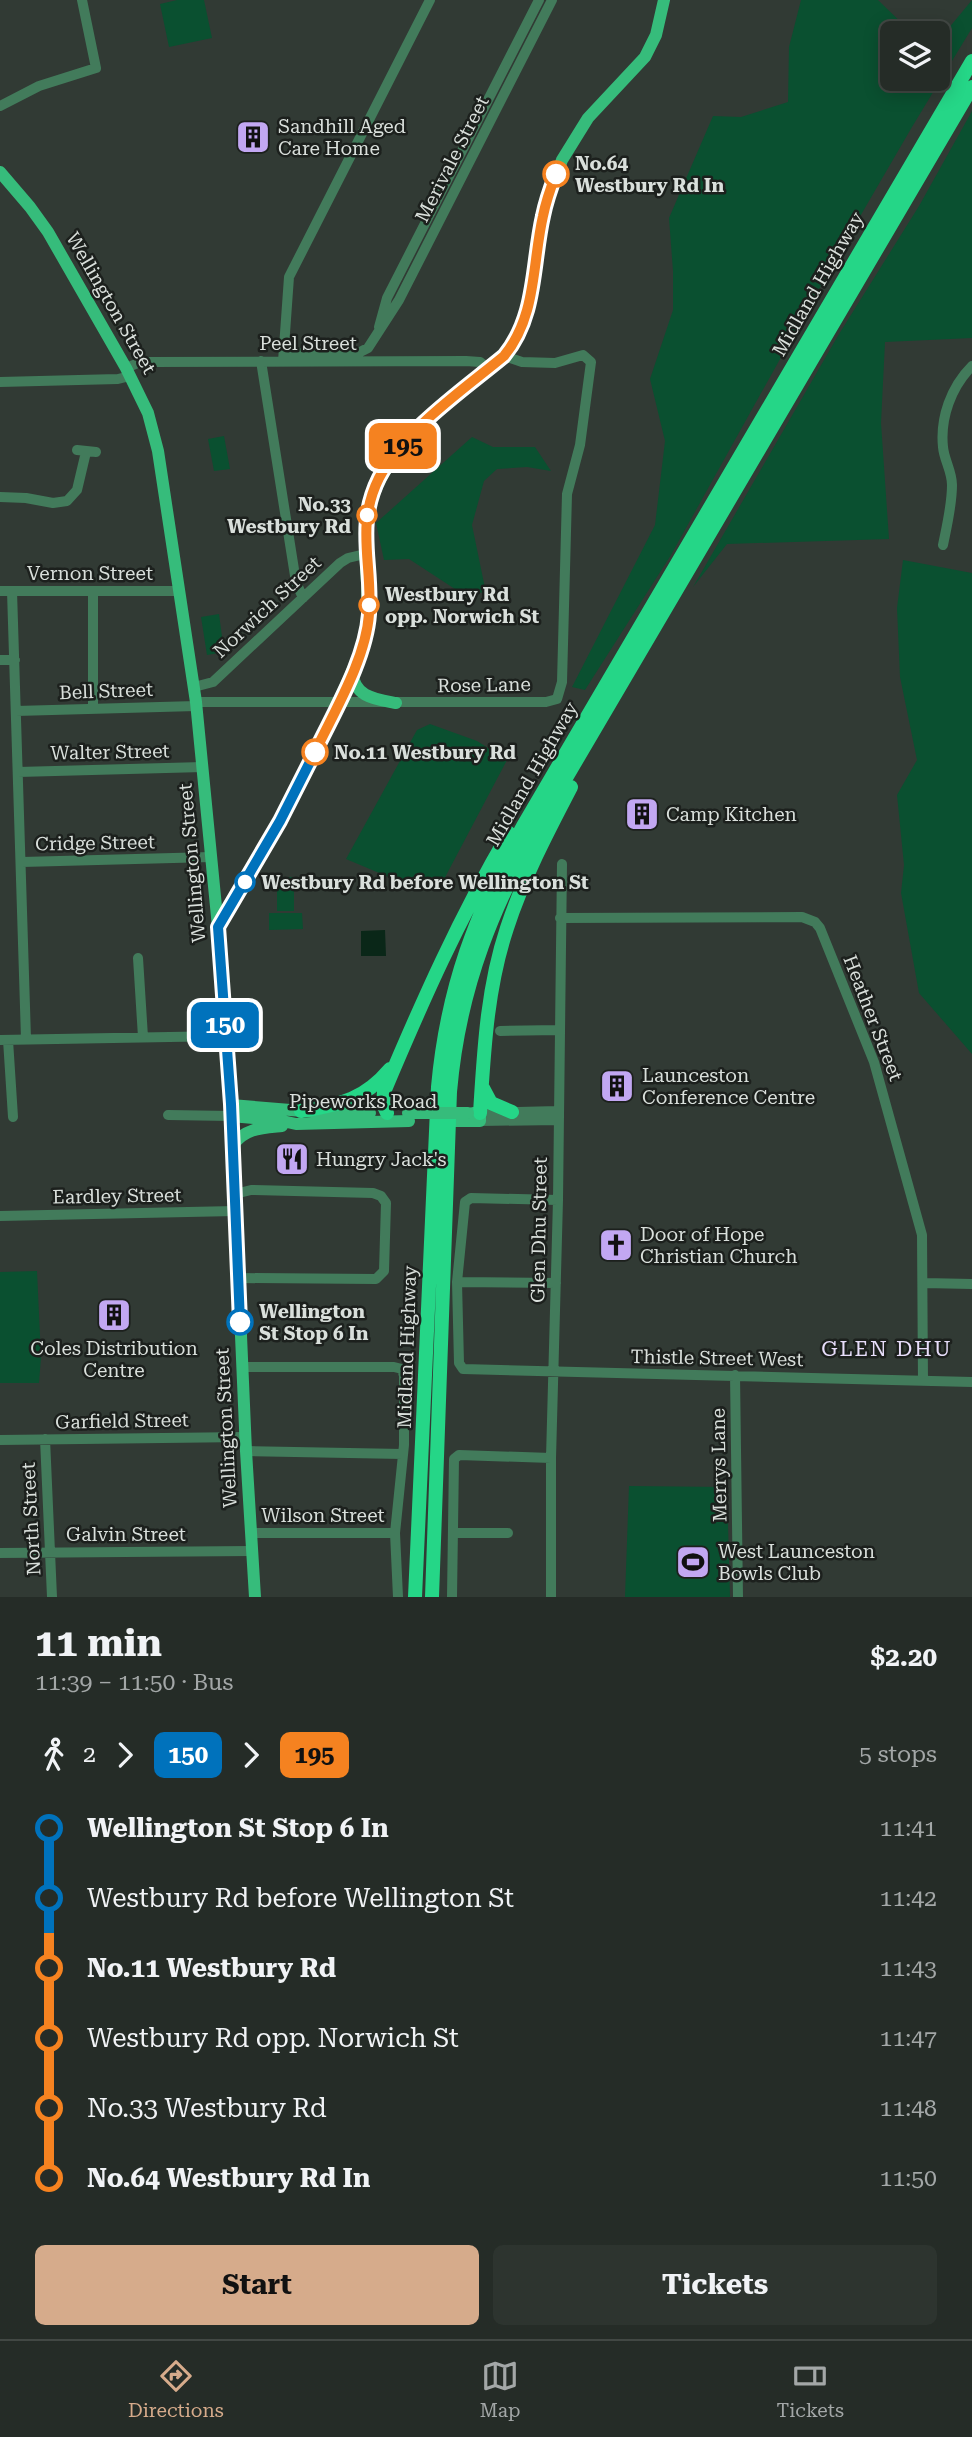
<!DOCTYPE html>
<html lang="en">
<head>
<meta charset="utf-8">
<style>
  :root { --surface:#252c27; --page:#2d342f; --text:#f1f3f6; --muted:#a3a7a7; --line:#424844; --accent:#d6ab8b }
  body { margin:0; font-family:"Roboto Serif",serif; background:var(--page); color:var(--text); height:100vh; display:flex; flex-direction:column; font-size:26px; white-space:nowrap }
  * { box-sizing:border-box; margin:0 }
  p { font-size:23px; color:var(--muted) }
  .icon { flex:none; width:38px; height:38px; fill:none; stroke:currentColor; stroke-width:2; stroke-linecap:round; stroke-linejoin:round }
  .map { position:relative; height:1597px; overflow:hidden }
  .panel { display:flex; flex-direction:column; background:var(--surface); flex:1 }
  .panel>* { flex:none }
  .badge { padding:0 14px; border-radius:10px; font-size:24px; line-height:46px }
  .fabs { position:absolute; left:880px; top:21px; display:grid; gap:14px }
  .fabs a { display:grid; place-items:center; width:70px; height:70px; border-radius:10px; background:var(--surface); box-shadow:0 4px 18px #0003,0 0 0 2px var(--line); font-size:35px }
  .map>.badge { position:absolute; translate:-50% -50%; box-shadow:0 0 0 4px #fff }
  .legs { display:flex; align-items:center; gap:10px; height:77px; padding:0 35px; font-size:23px }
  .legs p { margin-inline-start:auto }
  .summary { display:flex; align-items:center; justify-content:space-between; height:119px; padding:0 35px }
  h1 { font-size:38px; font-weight:700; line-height:52px }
  .action { display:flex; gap:14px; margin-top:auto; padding:14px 35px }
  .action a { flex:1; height:80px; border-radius:10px; background:var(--accent); color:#111; font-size:28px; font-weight:700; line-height:80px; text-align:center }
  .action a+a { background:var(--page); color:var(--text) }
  ul { padding:0 35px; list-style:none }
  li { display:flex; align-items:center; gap:24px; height:70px; font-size:26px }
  li i { display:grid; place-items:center; width:10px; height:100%; margin:0 9px; background:currentColor }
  li i::after { content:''; width:18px; height:18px; margin:-9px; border:5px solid; border-radius:50%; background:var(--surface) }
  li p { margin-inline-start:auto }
  li:first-child i { background:linear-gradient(#0000 50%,currentColor 0) }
  li:last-child i { background:linear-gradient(currentColor 50%,#0000 0) }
  .tab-bar { display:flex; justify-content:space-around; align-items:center; height:98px; border-top:2px solid var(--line); background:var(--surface); font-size:19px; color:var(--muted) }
  .tab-bar a { display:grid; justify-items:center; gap:4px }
  .tab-bar .active { color:var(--accent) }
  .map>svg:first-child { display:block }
  .green { fill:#0a5030 }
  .water { fill:#0a2718 }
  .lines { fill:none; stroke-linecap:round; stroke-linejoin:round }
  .minor { stroke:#427b5b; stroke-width:10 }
  .major { stroke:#36bc7b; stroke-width:12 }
  .highway { stroke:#25d687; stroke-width:14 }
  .major-bridge { stroke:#36bc7b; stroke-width:12 }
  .line-1-casing { stroke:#fff; stroke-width:16 }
  .line-2-casing { stroke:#fff; stroke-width:16 }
  .line-1 { stroke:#0072bc; stroke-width:10 }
  .line-2 { stroke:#f58220; stroke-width:10 }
  .stop-2-dot { fill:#fff; stroke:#f58220; stroke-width:3.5 }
  .stop-1-dot { fill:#fff; stroke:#0072bc; stroke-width:3.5 }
  .labels { text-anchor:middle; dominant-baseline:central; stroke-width:5; stroke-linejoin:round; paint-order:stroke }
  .poi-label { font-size:19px; fill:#d9dfdb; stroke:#1c201d; text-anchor:start }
  .street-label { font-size:19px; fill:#d9dfdb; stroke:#1c201d }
  .stop-label { font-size:19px; font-weight:bold; fill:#d9dfdb; stroke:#1c201d; text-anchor:start }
  .neighbourhood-label { font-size:21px; letter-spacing:2px; fill:#e7ddfa; stroke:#1c201d }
</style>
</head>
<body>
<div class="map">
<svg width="972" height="1597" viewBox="0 0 972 1597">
  <rect width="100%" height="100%" fill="#313a34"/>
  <path class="green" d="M177 0H204L212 38 169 47 160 4Z
    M801 0H878L912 33H892V79H938V41L972 0V28L912 127 844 244 671 555 585 690 572 687 655 525 665 441 650 379 673 310V271L669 218 713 116 741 117 788 102 789 47Z
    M972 111V338L885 342 881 423 889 539 727 544 693 587 839 334 919 206Z
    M224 436 230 469 214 471 208 439Z
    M472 437 493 447H535L551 471 527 467 497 469 484 481 472 525 486 593 458 591 409 559 384 560 376 523Z
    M903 560 972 573V1054L919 993 901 893 904 865 897 795 917 760 900 677 897 608Z
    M219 614 224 652 207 655 201 617Z
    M430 724 477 741 507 760 441 885 403 883 346 859 417 730Z
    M277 877H294V911H277Z
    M269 913H302L303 929 269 930Z
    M37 1271 41 1357 39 1383H0V1272Z
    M629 1486 727 1487 730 1597H625Z"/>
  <path class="water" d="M385 930 386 956H361V931Z"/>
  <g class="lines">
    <path class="minor" d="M0 106 39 86 96 68 82 0
      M379 327 387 298 539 0
      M284 353 356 354 368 348 399 300 552 0
      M261 361 296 582 303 598
      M283 361 289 277 430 0
      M126 368 138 363 149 362 466 361 480 362 489 369
      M0 382 118 379 130 376
      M77 450 96 452
      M0 497 26 498 53 503 67 501 77 490 86 452
      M943 545C947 525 952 505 952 485 952 471 944 460 943 447 940 418 951 387 972 366
      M0 591H179
      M12 591 26 1039
      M0 660H15
      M194 687 213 682 340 563 348 558 365 554
      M196 702H546L557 699 562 682 567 494 580 445 591 362 583 355 555 363 522 362 504 356
      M93 709V591
      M16 711 196 706
      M18 772 203 767
      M22 862 211 857
      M560 918 802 917 815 922 820 928 874 1062 922 1235 923 1381
      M138 958 143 1037
      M500 1031 559 1030
      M0 1040 226 1036
      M8 1040 13 1117
      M480 1113 558 1111
      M168 1115 231 1116
      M480 1121 558 1120
      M235 1194 251 1190 373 1193 381 1196 386 1203 384 1271 376 1279 238 1278
      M558 1200 471 1198 465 1202 457 1282 459 1363 463 1369 972 1382
      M0 1216 235 1211
      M457 1282 556 1283
      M924 1283 972 1284
      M243 1367H394L402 1369 404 1376V1445L395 1533 398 1597
      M735 1375 738 1597
      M45 1439 52 1597
      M0 1440 245 1437
      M246 1451 403 1454
      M251 1533H395
      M454 1533H508
      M0 1553 252 1551
      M452 1597 454 1459 459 1455 551 1458
      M551 1597V1458L558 1200 562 864"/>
    <path class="major" d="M0 172 30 207 48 232 126 368 148 413 158 451 196 702 218 927 231 1105 246 1451 255 1597
      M352 671C354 697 374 699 396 703
      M218 926C228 909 239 894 249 877 279 825 306 771 331 717 342 694 353 672 361 649 373 611 365 577 365 539 367 454 445 405 504 356L516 340 524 324 529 302 542 217 562 160 588 118 645 57 656 35 664 0
      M231 1105 327 1113H370
      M231 1116 278 1120 296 1124 409 1121
      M454 1121H480V1113H473
      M233 1145C245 1128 262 1128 282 1126"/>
    <path class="highway" d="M483 1088 491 1103 512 1112
      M301 1111C340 1104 363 1101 390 1069
      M387 1113 383 1104 384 1092C421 1004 460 916 509 833
      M480 1113C484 1050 487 988 507 928 523 879 547 833 571 787
      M415 1597 438 1087C447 987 476 913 523 826L972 61
      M432 1597 450 1092C459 986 494 903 546 812L972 87"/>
    <path class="major-bridge" d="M408 1113H468"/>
  </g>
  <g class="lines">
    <g class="line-1-casing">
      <path id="line-1" d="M240 1322 231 1104 218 927 280 821 315 752"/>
    </g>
    <g class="line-2-casing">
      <path id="line-2" d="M315 752C334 712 366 659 369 614 373 565 355 526 379 478 404 430 463 390 504 356 537 316 532 264 543 216 546 201 551 187 556 174"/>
    </g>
    <use href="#line-1" class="line-1"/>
    <use href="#line-2" class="line-2"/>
  </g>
  <defs>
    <g id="building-square" transform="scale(1.75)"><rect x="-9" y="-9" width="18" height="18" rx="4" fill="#c2a7f2" stroke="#1c201d"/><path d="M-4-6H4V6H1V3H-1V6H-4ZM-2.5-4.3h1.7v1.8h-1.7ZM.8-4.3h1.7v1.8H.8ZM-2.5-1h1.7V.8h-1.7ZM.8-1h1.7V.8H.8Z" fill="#111"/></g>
    <g id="restaurant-square" transform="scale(1.75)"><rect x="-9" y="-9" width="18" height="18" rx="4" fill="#c2a7f2" stroke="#1c201d"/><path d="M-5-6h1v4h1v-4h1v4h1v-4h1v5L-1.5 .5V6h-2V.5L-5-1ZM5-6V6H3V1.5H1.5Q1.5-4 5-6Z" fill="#111"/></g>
    <g id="church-square" transform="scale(1.75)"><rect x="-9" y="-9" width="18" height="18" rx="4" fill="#c2a7f2" stroke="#1c201d"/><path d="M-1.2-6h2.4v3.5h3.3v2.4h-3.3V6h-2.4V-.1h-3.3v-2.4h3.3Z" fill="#111"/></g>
    <g id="stadium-square" transform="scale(1.75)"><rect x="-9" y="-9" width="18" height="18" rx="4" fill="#c2a7f2" stroke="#1c201d"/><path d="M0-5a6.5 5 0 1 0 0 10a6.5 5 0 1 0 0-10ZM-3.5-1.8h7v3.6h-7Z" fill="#111"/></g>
  </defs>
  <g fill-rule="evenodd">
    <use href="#building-square" x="253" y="137"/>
    <use href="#building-square" x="642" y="814"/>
    <use href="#building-square" x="617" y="1086"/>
    <use href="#restaurant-square" x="292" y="1159"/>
    <use href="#church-square" x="616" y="1245"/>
    <use href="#building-square" x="114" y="1315"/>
    <use href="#stadium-square" x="693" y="1562"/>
  </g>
  <g class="stop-2-dot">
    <circle cx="556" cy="174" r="12"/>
    <circle cx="367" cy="515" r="9"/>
    <circle cx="369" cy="605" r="9"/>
    <circle cx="315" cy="752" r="12"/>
  </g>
  <g class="stop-1-dot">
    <circle cx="245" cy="882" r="9"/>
    <circle cx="240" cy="1322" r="12"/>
  </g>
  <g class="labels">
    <g class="poi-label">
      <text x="278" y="126">Sandhill Aged<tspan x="278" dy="22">Care Home</tspan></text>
      <text x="666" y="814">Camp Kitchen</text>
      <text x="642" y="1075">Launceston<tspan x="642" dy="22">Conference Centre</tspan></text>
      <text x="316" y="1159">Hungry Jack's</text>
      <text x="640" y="1234">Door of Hope<tspan x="640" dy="22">Christian Church</tspan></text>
      <text x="114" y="1348" text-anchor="middle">Coles Distribution<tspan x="114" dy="22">Centre</tspan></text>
      <text x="718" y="1551">West Launceston<tspan x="718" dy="22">Bowls Club</tspan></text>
    </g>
    <g class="street-label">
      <text transform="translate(452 159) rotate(-63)">Merivale Street</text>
      <text transform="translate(818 284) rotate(-60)">Midland Highway</text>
      <text transform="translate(111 303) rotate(60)">Wellington Street</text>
      <text x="308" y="343">Peel Street</text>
      <text x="90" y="573">Vernon Street</text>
      <text transform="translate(267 607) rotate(-43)">Norwich Street</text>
      <text transform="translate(484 685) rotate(-1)">Rose Lane</text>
      <text transform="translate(106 691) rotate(-2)">Bell Street</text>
      <text transform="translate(110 752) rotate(-1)">Walter Street</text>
      <text transform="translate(532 774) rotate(-60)">Midland Highway</text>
      <text transform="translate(95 843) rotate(-1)">Cridge Street</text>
      <text transform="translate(192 863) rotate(-95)">Wellington Street</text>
      <text transform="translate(873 1018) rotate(69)">Heather Street</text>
      <text x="363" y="1101">Pipeworks Road</text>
      <text transform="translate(117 1196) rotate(-1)">Eardley Street</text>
      <text transform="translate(539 1230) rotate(-89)">Glen Dhu Street</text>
      <text transform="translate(407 1347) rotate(-88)">Midland Highway</text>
      <text transform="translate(717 1358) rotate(1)">Thistle Street West</text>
      <text transform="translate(122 1421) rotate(-1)">Garfield Street</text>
      <text transform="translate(226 1428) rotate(-93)">Wellington Street</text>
      <text transform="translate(719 1465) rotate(-91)">Merrys Lane</text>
      <text x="323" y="1515">Wilson Street</text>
      <text transform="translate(31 1519) rotate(-93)">North Street</text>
      <text x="126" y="1534">Galvin Street</text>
    </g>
    <g class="stop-label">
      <text x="575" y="163">No.64<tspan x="575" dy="22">Westbury Rd In</tspan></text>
      <text x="351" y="504" text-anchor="end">No.33<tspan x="351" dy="22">Westbury Rd</tspan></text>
      <text x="385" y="594">Westbury Rd<tspan x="385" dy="22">opp. Norwich St</tspan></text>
      <text x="334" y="752">No.11 Westbury Rd</text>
      <text x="261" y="882">Westbury Rd before Wellington St</text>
      <text x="259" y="1311">Wellington<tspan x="259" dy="22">St Stop 6 In</tspan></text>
    </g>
    <g class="neighbourhood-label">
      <text x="887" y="1349">GLEN DHU</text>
    </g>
  </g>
</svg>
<div class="fabs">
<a><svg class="icon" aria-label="layers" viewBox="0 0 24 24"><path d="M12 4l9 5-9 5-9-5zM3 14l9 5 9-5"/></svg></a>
</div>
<b class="badge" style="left:225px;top:1025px;background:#0072bc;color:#fff">150</b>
<b class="badge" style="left:403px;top:446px;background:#f58220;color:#111">195</b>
</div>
<section class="panel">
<div class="summary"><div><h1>11 min</h1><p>11:39 – 11:50 · Bus</p></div><b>$2.20</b></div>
<div class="legs"><svg class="icon" aria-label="walk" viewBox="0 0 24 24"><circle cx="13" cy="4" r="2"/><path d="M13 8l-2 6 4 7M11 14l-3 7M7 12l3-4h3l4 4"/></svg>2<svg class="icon" aria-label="forward" viewBox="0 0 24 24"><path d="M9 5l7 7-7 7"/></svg><b class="badge" style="background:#0072bc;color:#fff">150</b><svg class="icon" aria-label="forward" viewBox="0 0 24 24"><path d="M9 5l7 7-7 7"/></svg><b class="badge" style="background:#f58220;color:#111">195</b><p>5 stops</p></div>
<ul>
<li><i style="color:#0072bc"></i><b>Wellington St Stop 6 In</b><p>11:41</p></li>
<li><i style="color:#0072bc"></i><span>Westbury Rd before Wellington St</span><p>11:42</p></li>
<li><i style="color:#f58220"></i><b>No.11 Westbury Rd</b><p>11:43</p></li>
<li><i style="color:#f58220"></i><span>Westbury Rd opp. Norwich St</span><p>11:47</p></li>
<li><i style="color:#f58220"></i><span>No.33 Westbury Rd</span><p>11:48</p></li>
<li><i style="color:#f58220"></i><b>No.64 Westbury Rd In</b><p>11:50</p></li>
</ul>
<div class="action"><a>Start</a><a>Tickets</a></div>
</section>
<nav class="tab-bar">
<a class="active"><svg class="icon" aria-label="directions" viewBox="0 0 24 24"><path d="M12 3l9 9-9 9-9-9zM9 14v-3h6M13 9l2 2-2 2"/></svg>Directions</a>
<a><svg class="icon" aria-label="map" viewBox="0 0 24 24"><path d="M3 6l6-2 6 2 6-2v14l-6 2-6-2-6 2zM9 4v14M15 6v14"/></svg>Map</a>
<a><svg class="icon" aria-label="tickets" viewBox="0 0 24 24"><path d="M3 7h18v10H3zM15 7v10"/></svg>Tickets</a>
</nav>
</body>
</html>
